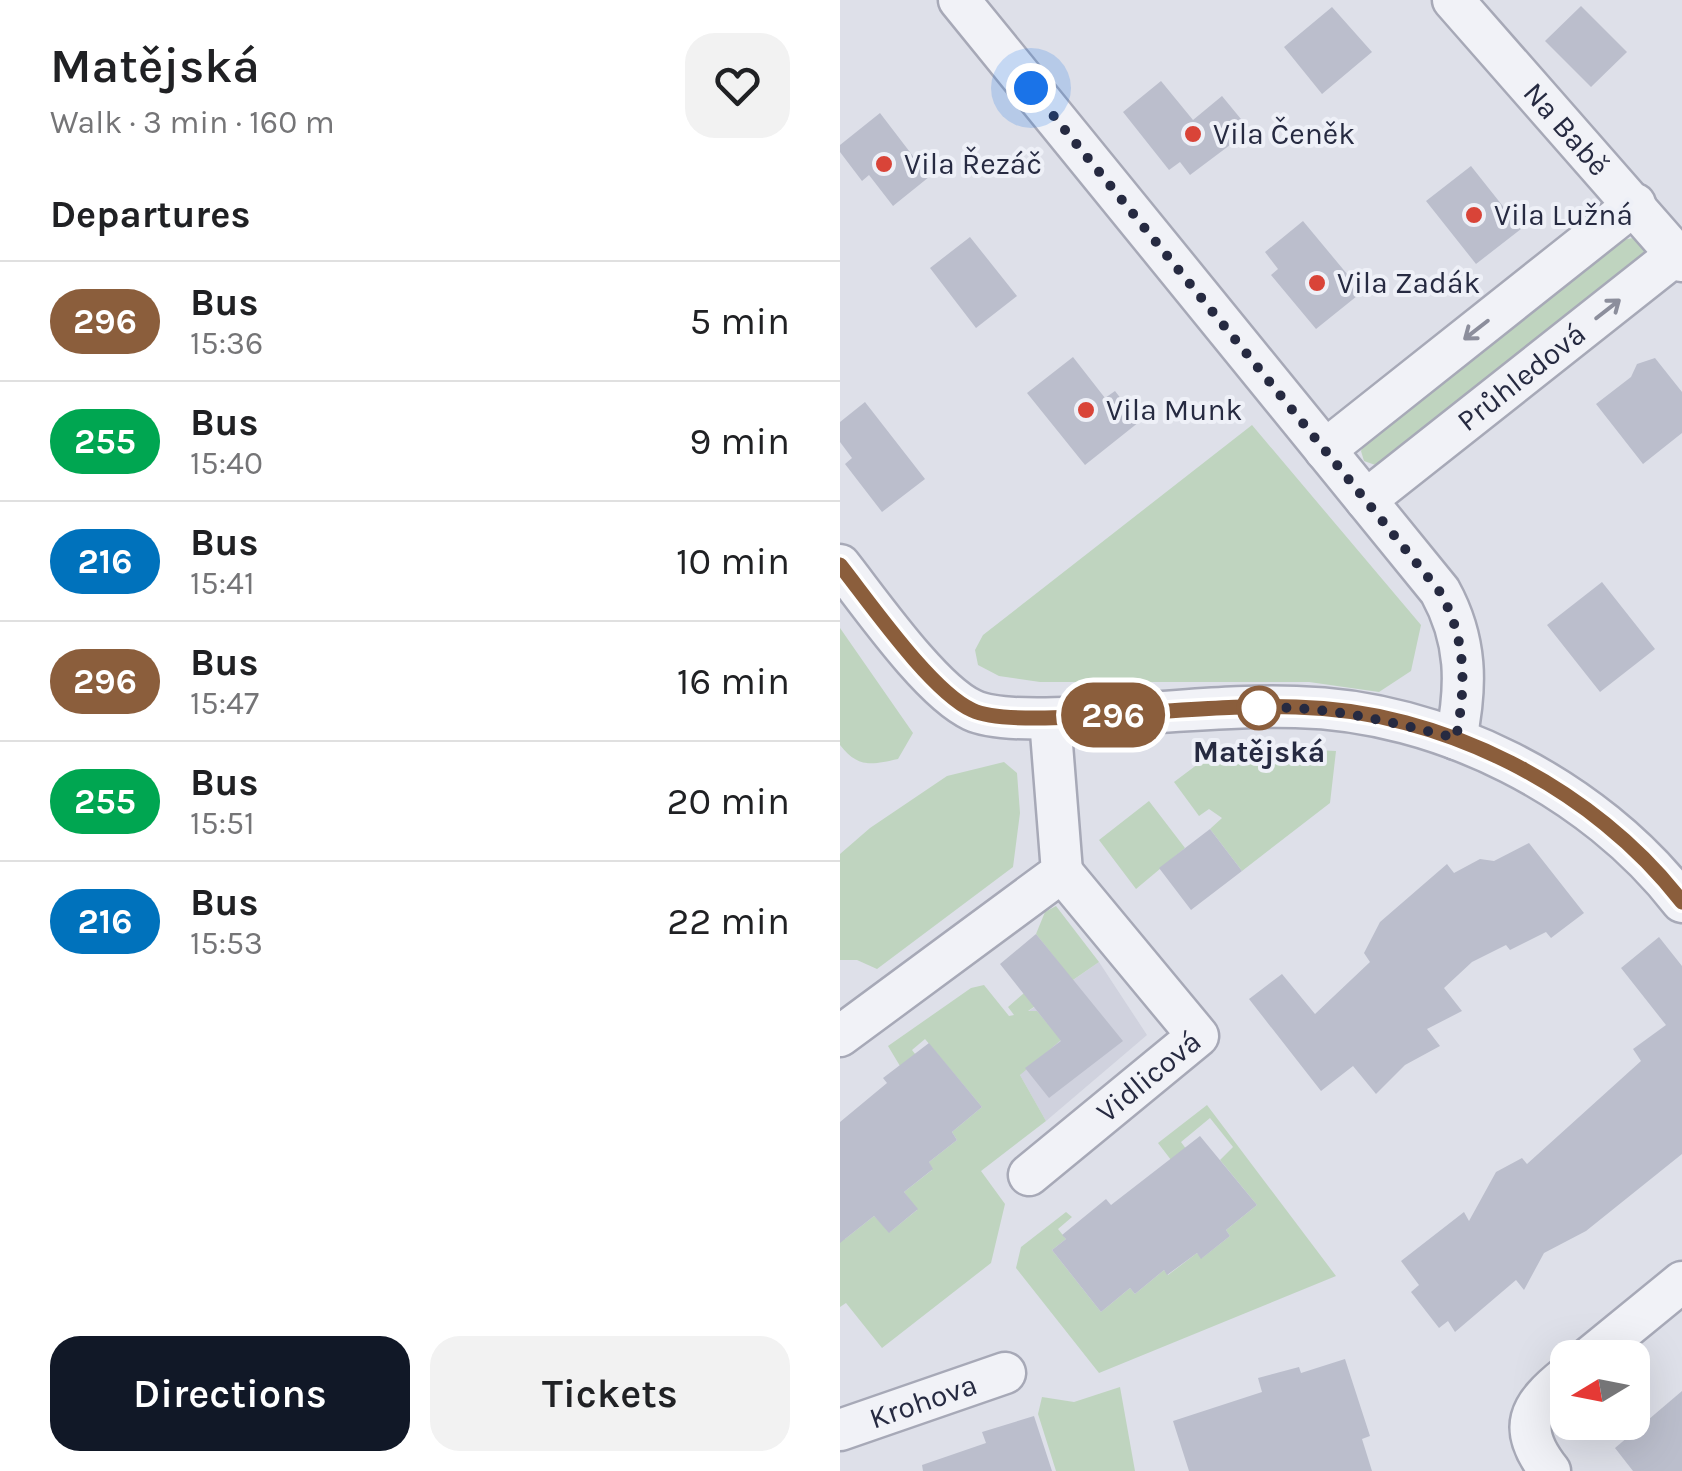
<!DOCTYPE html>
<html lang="en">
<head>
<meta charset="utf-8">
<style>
  :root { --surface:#fff; --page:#f2f2f2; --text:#202124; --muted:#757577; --line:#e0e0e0; --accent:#111827 }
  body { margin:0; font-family:Karla,sans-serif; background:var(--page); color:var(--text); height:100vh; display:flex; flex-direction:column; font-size:38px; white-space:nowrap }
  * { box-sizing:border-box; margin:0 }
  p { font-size:32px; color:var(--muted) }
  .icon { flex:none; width:55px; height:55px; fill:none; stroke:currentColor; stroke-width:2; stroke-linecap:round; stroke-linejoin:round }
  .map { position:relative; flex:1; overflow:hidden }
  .sheet { display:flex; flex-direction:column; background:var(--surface); width:840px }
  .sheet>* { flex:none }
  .badge { padding:0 20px; border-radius:32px; font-size:35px; line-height:65px }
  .needle { width:65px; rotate:260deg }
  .controls { position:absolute; left:710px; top:1340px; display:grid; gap:20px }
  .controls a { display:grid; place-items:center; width:100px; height:100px; border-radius:20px; background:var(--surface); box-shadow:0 10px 40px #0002; font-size:50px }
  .you { position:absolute; width:50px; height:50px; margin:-25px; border:8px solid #fff; border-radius:50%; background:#1a73e8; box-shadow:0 0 0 15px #1a73e833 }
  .map>.badge { position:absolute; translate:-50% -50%; box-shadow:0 0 0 5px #fff }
  h2 { padding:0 50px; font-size:38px; line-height:90px }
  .round { display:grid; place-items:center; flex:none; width:105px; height:105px; border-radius:30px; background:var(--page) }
  .head { display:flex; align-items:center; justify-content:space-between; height:170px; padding:0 50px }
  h1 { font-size:48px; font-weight:600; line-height:75px }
  .cta { display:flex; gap:20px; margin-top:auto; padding:20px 50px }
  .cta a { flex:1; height:115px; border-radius:30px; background:var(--accent); color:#fff; font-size:40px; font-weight:600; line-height:115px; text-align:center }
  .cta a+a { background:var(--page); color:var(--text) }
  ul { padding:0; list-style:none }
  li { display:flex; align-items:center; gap:30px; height:120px; padding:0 50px; border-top:2px solid var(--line) }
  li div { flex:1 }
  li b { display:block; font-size:38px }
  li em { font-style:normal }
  li .badge { min-width:110px; font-weight:700; text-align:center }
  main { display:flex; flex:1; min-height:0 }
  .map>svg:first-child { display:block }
  .built { fill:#d0d2de }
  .green { fill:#bfd4bf }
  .building { fill:#bbbecc }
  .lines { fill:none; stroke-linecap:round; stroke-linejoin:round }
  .street-casing { stroke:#a7a9b7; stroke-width:45 }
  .street { stroke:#f1f2f7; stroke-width:40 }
  .oneway { stroke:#8c8e9c }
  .line-casing { stroke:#fff; stroke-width:22 }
  .line { stroke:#8b5e3c; stroke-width:15 }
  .walk { stroke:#262a41; stroke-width:10; stroke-dasharray:0 18 }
  .poi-dot { fill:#d94438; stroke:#eef0f7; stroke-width:4 }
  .stop-dot { fill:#fff; stroke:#8b5e3c; stroke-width:5 }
  .labels { text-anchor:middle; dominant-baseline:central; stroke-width:8; stroke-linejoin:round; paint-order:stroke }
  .street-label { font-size:30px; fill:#262a41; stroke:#eef0f7 }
  .poi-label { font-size:30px; fill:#262a41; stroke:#eef0f7; text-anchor:start }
  .stop-label { font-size:30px; font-weight:bold; fill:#262a41; stroke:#eef0f7 }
</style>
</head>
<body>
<main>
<section class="sheet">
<div class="head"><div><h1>Matějská</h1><p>Walk · 3 min · 160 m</p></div><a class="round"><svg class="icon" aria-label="heart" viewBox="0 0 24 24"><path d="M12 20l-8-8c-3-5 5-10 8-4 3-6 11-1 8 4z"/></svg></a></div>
<h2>Departures</h2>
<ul>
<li><span class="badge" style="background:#8b5e3c;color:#fff">296</span><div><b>Bus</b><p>15:36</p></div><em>5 min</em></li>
<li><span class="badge" style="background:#00a651;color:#fff">255</span><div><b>Bus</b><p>15:40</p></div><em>9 min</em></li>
<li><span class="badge" style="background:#0072bc;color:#fff">216</span><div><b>Bus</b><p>15:41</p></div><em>10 min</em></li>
<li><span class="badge" style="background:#8b5e3c;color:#fff">296</span><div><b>Bus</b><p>15:47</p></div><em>16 min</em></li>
<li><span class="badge" style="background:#00a651;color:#fff">255</span><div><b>Bus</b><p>15:51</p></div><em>20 min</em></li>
<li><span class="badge" style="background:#0072bc;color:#fff">216</span><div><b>Bus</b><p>15:53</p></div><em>22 min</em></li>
</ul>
<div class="cta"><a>Directions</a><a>Tickets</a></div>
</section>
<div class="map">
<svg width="842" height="1471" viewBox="0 0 842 1471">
  <rect width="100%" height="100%" fill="#dee0e9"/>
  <path class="built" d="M259 962 307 1035 206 1121 180 1075 185 1068 186 1013Z"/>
  <path class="green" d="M793 238 801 241 806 256 541 467 524 461 521 451 528 438 782 240Z
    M412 425 581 625 571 671 539 692 469 682H200L159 676 138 665 135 650 143 635Z
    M0 628 73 733 58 759C31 765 18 768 0 745Z
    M382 746 496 751 490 803 402 871 370 829 382 818 369 809 359 816 334 782Z
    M164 762 177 773 180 813 173 867 37 969 17 960H0V854L30 828 107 776Z
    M309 801 345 848 296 889 259 840Z
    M216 906 259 962 188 1011H197L207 1023 215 1017 228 1034 180 1075 206 1121 141 1171 165 1204 151 1263 42 1348 6 1303 0 1307V1234L5 1239 34 1216 50 1232 77 1210 64 1192 92 1170 89 1162 117 1140 112 1132 142 1107 85 1039 72 1050 79 1059 63 1071 48 1046 131 988 144 985 169 1016 174 1015 168 1007 219 963 196 934 205 912Z
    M367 1105 496 1276 259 1373 176 1268 181 1247 226 1212 232 1217 218 1229 226 1239 212 1250 261 1312 290 1288 295 1294 324 1270 328 1275 357 1253 362 1258 390 1236 386 1230 417 1205 380 1160 393 1147 370 1118 341 1142 352 1157 338 1169 318 1143Z
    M280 1387 295 1471H216L198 1414 202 1397 234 1402Z"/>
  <path class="building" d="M741 6 787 52 751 87 705 41Z
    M492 7 532 52 482 94 444 47Z
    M321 81 353 120 382 96 410 130 350 175 340 162 329 170 283 112Z
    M40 113 89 177 53 206 29 175 22 181 0 152V145Z
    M631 166 681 229 636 264 586 201Z
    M463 221 522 292 476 329 431 275 438 269 425 252Z
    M130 237 177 296 136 328 90 268Z
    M233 357 265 398 275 391 299 422 245 465 187 393Z
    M815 358 842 392V433L803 464 756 404 791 377 797 364Z
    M25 402 85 479 42 512 5 464 12 458 0 442V422Z
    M762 582 815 649 760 692 707 625Z
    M370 829 402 871 351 910 319 868Z
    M689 843 744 913 711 938 706 932 670 950 666 945 632 962 604 988 622 1011 587 1029 600 1046 565 1065 536 1094 513 1066 481 1091 409 999 442 974 475 1014 530 962 524 953 540 922 607 864 614 873 640 859 654 861Z
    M196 934 283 1041 209 1098 185 1068 221 1041 160 964Z
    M819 937 842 966V1154L746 1231 704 1253 684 1290 676 1280 615 1332 608 1321 599 1328 571 1292 579 1285 561 1261 624 1212 629 1221 656 1172 682 1158 687 1164 801 1061 793 1049 826 1025 781 968Z
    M89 1043 142 1107 112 1132 117 1140 89 1162 93 1169 64 1192 78 1209 49 1233 34 1216 0 1243V1122L47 1083 43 1078Z
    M360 1136 417 1205 386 1230 390 1236 361 1259 357 1253 327 1275 324 1270 295 1294 290 1288 261 1312 212 1250 226 1239 222 1235 266 1199 271 1205Z
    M505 1359 530 1436 522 1439 532 1471H349L333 1421 422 1392 418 1378 459 1367 461 1373Z
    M842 1391V1471H793L775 1448Z
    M194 1416 212 1471H83L82 1465 146 1443 142 1432Z"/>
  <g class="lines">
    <g class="street-casing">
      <g id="street">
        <path d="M119 0 600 591C627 640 627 685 616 739"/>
        <path id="s1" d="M613 0 842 261"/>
        <path d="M485 450 795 204"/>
        <path id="s2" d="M526 500 837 254"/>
        <path d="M0 565C30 603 91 691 132 710 165 726 266 715 305 713 355 710 406 705 456 707 601 710 754 788 842 902"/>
        <path d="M0 1036 222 872 210 719"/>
        <path id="s3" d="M189 1175 358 1036 222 872"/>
        <path d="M749 1358 842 1282"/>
        <path id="s4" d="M0 1430 165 1373"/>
        <path d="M710 1471C676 1428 689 1406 728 1375"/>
      </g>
    </g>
    <use href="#street" class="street"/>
  </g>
  <defs><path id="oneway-shaft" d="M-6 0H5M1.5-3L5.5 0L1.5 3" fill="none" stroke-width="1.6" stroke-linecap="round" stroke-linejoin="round" transform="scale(2.5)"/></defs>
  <g class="oneway">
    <use href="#oneway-shaft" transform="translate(768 309) rotate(-38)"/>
    <use href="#oneway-shaft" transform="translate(636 330) rotate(142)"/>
  </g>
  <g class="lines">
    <g class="line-casing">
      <path id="line" d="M0 565C30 603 91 691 132 710 163 725 261 715 297 713 350 710 404 705 456 707 602 710 754 788 842 902"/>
    </g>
    <use href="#line" class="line"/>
    <path class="walk" d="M191 88 600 592C627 640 626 686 616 738 550 722 487 705 419 708"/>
  </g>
  <g class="poi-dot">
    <circle cx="353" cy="134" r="10"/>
    <circle cx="44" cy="164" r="10"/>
    <circle cx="634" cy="215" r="10"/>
    <circle cx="477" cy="283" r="10"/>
    <circle cx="246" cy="410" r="10"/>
  </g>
  <circle class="stop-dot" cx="419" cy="708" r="20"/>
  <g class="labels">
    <g class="street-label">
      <text stroke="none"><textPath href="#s1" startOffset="172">Na Babě</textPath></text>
      <text stroke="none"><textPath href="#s2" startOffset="198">Průhledová</textPath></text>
      <text stroke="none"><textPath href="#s3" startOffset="155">Vidlicová</textPath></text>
      <text stroke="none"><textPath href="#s4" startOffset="88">Krohova</textPath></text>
    </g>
    <g class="poi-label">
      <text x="373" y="134">Vila Čeněk</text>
      <text x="64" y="164">Vila Řezáč</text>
      <text x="654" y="215">Vila Lužná</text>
      <text x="497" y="283">Vila Zadák</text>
      <text x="266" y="410">Vila Munk</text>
    </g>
    <g class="stop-label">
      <text x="419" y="752">Matějská</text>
    </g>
  </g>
</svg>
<div class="controls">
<a><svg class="needle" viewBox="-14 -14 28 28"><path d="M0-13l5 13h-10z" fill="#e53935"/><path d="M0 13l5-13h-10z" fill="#757577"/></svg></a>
</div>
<div class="you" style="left:191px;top:88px"></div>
<b class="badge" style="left:273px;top:715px;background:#8b5e3c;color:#fff">296</b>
</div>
</main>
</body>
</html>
